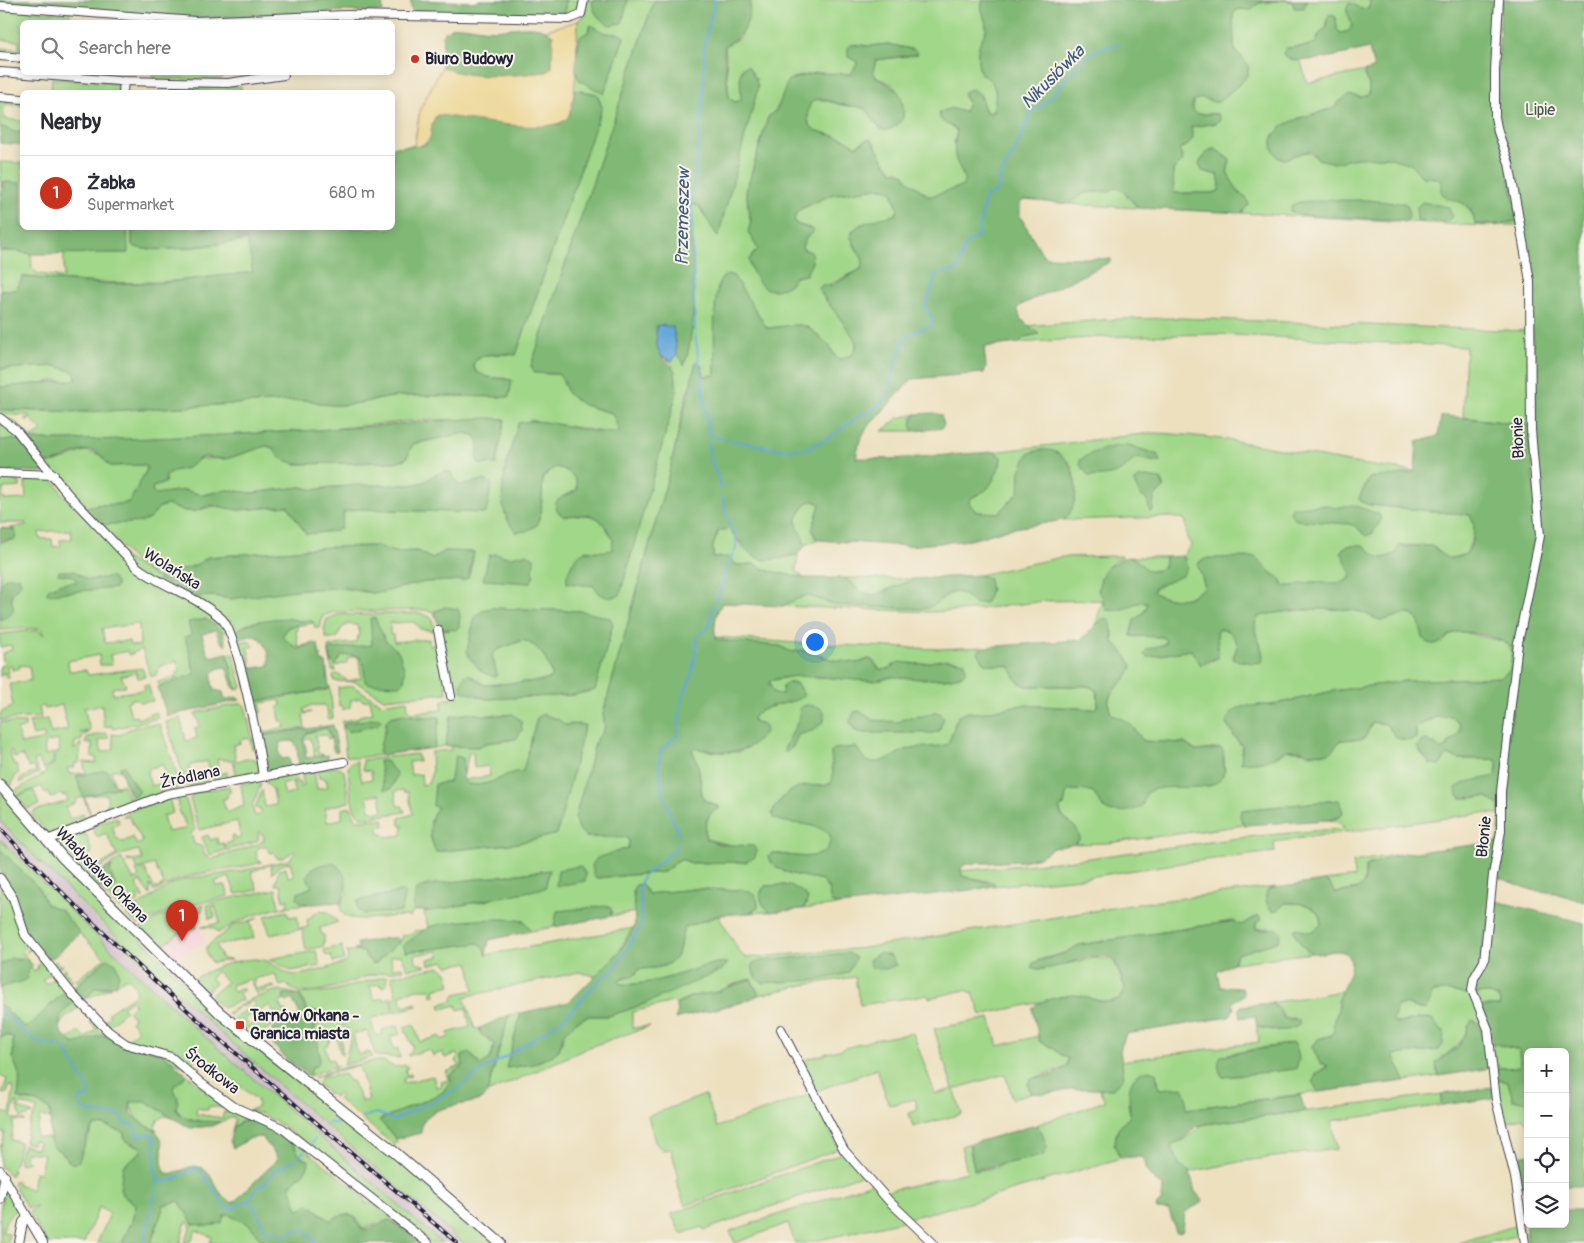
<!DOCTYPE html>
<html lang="en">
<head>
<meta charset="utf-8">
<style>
	:root { --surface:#fff; --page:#f7f7f7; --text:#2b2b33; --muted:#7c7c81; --line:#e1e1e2; --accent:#c8321e }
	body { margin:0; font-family:Pangolin,sans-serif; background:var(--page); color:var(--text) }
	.controls { position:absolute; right:15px; bottom:15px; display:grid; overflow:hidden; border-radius:8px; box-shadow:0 2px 12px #0003 }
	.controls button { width:45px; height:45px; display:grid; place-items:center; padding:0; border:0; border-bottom:1px solid var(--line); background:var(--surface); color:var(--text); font:25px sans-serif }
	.you { position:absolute; left:814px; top:641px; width:18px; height:18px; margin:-12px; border:4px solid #fff; border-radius:50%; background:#1a73e8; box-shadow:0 0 0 8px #1a73e833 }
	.badge { display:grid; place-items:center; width:32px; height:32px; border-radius:50%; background:var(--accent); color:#fff; font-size:16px; font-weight:700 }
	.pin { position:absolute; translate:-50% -41px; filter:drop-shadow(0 1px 2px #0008) }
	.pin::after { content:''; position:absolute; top:26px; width:18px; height:15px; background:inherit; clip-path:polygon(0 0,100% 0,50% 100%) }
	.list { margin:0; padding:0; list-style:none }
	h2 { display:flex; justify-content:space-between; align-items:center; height:65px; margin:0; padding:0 20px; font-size:21px }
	h2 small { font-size:16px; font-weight:400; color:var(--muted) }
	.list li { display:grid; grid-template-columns:32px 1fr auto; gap:15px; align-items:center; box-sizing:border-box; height:75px; padding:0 20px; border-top:1px solid var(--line) }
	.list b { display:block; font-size:19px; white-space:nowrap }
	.list p { margin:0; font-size:16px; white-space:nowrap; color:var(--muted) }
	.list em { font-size:16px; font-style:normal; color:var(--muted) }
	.icon { flex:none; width:28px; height:28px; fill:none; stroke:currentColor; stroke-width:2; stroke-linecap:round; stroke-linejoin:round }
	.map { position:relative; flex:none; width:1584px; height:1243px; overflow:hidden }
	.search { position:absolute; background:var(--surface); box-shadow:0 2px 12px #0003; left:20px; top:20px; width:375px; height:55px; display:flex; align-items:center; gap:12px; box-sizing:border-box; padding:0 18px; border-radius:8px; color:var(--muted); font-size:19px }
	.panel { position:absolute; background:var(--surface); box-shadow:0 2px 12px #0003; left:20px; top:90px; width:375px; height:140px; border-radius:8px }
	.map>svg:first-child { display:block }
	.built { fill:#f6cfd8 }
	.industrial { fill:#d1bdca }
	.green { fill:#a1d788; stroke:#627c62; fill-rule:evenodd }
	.forest { fill:#80b874; stroke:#516d58 }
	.sand { fill:#eeda9e; stroke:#887e6c }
	.water { fill:#66a8da; stroke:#44658a }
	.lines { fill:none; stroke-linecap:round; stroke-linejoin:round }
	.stream { stroke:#66a8da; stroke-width:2 }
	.minor-casing { stroke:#403e4f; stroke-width:10 }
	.tertiary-casing { stroke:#403e4f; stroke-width:12 }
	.minor { stroke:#fff; stroke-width:8 }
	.tertiary { stroke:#fff; stroke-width:10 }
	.rail-casing { stroke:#22223b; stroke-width:4 }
	.rail { stroke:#f7f3e8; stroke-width:2; stroke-dasharray:5.5; stroke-linecap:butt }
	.poi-dot { fill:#c8321e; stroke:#f7f3e8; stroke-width:2 }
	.labels { text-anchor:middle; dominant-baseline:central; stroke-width:4; stroke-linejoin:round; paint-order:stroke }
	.poi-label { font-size:16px; font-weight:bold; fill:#22223b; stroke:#f7f3e8; text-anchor:start }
	.park-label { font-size:16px; fill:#485852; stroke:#f7f3e8 }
	.street-label { font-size:16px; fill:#22223b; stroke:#f7f3e8 }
	.water-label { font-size:18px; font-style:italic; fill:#3d587b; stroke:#f7f3e8 }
</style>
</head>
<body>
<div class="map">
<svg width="1584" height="1243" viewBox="0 0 1584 1243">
	<rect width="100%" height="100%" fill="#f7f3e8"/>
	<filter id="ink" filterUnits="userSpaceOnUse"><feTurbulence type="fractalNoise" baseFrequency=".02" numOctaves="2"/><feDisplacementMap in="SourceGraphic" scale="10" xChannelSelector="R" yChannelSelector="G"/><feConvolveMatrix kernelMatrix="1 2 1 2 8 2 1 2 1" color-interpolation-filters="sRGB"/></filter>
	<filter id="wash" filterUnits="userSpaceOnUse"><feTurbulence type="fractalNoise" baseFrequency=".0096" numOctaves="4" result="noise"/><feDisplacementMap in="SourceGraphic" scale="20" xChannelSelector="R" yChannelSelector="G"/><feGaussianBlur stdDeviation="1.12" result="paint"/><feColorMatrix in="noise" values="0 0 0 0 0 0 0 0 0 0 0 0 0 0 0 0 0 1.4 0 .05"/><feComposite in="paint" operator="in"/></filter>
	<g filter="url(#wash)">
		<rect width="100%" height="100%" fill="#ece0bf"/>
		<path class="built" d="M201,927L205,943L173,960L160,947L181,932Z"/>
		<path class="industrial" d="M0,821L92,915L177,994L333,1133L463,1243H442L188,1022L79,919L0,839Z"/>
		<path class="green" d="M565,0H580L577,12L565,15Z
			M586,0H656L653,3L531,366L547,374H558C563,379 562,383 566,388C576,405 595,409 612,413L619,431L611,433L530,420L537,525L541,512L543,477L555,467C567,469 578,476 577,490L562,497L563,516C592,515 598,510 613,540L612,550L605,552L585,550L599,594L660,448L677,392L672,365L665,358L672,361L677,355L682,360L684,365L692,328L689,206L698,205L718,236L741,100L735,102L729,98L725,46L740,37L751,0H983C979,11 986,17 986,27C986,35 980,39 979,46C977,54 978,66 981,73L992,80C996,88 998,108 989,114L982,106V97L963,95L968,103L967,109L960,113L956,110L951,127L957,131L954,143L957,161L965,181L963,186L931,197L908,181L900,171H893L879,154L875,143L864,141L856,146L847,140L815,130L809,125C804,91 819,99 841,105C851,107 860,105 868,111C873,115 876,122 879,127L902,100L893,85L872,74L876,60L909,56L915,50L888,44L870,46L854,44L857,64L851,74L817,73L792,78C784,91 781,108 768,117L746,192L753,240L758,249L752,255L750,266L758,282C785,280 794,285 812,263L811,252L803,249L802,246L807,237L813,233L810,228L796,224L794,220L797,211L830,195L877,188H885L892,192L898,209L896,214L877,221L861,224L852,231L853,244L863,260L861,269L827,286L821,294L855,337L856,346L853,354L840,359L836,357L828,345L808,327L799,325L767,328L749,302L715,346V376H704L701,364L687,392L670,469L603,714L605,727L600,737L586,837H625L629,840L630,845L598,878L664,872L680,859L692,863L747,862L730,845L706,839L705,827L711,811L719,809V806L704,800L702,795L698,764L692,750L694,748L714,752H741L763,724L753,721L752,718C763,706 785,702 800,698L802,690C795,682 793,681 783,685L784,693L780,695L772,691L770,681L793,676L882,680L895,676L945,679L961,676L956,660C940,659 926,665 909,664C905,663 901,662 898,663C890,665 889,671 880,670L874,661L868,659L858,663L833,660L802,650L791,652L780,646L729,642L715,637L810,644L939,649L983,647L980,649L993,665L1009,666L1018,682L1027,686H1088L1097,691L1098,705L1095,709L1023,705L979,713L968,712L955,721C953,728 954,739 948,744C940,751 923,747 914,748C896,751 884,767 865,761L861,754L831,752L833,775L831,783L825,786H804L808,825L822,828L831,835C833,866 792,855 772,853L776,868L822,880L828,889L831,902L839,905L803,909L807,904L784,885L765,886C756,895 762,905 770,912L748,913L754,911L744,890L693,889L647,894L641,883L636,885L633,890L635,912L611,916L612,912L607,906L557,912L554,927L531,931L524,921C492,916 459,923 428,927L424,912L490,900L491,898L550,870L428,885L410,917C396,911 319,936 347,893L334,863C320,863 316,870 308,880L312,887L298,893L301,903L308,904C278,906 243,916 218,933L214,928L201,927L220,923L215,906L212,907L215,917L209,919L207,905C213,900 262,893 276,889L279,908L287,907L288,899L283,900L281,885H275L279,870L286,868L288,877L294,876L290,862L279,866L272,874L271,864L251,872L258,890L236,894L229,877L215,882L217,886H226L228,896L169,911L137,925L126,915L127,913L170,885L186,879L241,871L289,860L296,852L294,851L283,858H277L273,852L270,853L267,847H259L256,852L258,860L262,862C221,874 193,868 154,892L150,885V895L140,881L136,884L144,897L142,899L139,895L137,896L139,901L123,912L106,895L112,887L110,872L112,866L91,878L121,858L134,880L139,877L136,870L145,869L154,888H158L164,884L154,864L138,869L134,861L128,862L127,860H143L138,850L120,855L87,876L54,840L81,829L87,836L92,853L88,856L97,867L117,855L106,833L97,837L93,829L95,827V824L117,817L119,822L113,827L115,837L123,842L133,837L137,845L143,842L129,817L123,816L127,814V811L169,798L173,813L163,816L167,832L185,829L186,827C184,818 176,810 178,801L175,800L176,796L181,795L186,800L195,830L191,833L194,844L201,846L206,857L212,859L258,844L263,841L264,837L259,831L258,840L255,842L209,855L202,837L208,835L210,840L217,838L218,844L223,843L225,849V844L232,842L231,836H235L236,839L241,838L237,821L199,830L190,799L194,793L229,786L231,791L227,795V798L223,799L225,809L228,812L244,806L241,784L259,781L261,784L252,806L255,816L262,814L261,810L255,808L262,790L265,807L276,805L273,790L266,783L267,779L294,774L297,780L282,785L285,795L295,793L292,783L299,782L300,787L304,786L302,776L305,772L314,771L317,789L328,787L326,779L319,778L317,770L336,767L344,771L349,802L325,808L327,822L342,819V809L351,807L356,820L383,819L385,826L378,827L379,834H383L386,837L402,835L403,825H400L399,818L413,814L408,792H404L403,790L395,791L397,806H402L405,812L378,816L377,812L383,811L380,794L367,797L370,810L376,812V817H360C349,807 350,782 348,768L350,764L357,761L362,781L372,779L371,771L363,770V760L417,754L419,761L409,762L411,775L421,774L422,785L428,784L432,772L431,752L451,750V746L478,747L486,743L516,739L495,714C486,717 463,715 451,716L445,746L434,748L440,717C427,718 394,712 386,721V733L379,752L381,755L356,758L346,756L342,721L359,718V716L373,713L370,700L363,701L360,698L351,700L350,707L343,710L342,706H339L338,688L353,686L382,704L407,700L408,709L411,713L442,710V702L446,699L458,698L454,693L440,628L449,631L437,610L434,612L424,610L334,612L323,616L320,628H315L314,623L310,620C286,623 252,613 234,634L232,629L193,597L214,596L230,599L290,590L340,588L372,593L425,582L464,580L470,573L474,552L445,551L432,559L417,551L394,552L378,546L331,547L208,557L196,565L157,578L137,564L101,525L155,513L157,508L167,505L185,511H196L217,505L238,510L288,506L302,528H341L344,512L359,509L486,513L469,484L459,485L455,479L432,476L425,482L410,485L330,487L314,490L301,487L252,493L227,490L202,495L184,490L155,494L152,491L153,487L158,485L173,471L188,467L199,459H226L266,446L273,448L281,458L296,464L394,462L406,459L413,444L465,433L474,435L479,442L477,459L479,464H496L505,419L421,420L319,430L123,440H27L5,419L14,420L31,438L42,431L31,419L26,420L25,418H29V415H0V410L87,412L310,400C340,413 374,397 405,396C439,395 474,397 508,397L506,378C493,378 478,379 473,365C478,352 504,354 516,355L602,107L597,94L580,90L573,92L574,67L576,75L604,94L624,37C617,32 610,36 604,32C598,29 597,27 589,26L588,32L580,37L576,54L578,21L584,14ZM492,608L581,611L574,695L487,699L478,697L471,675L484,685L541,681L549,679L552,675C544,655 544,649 523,640L497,650L492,655L496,670L475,663L469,657L484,610ZM537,718L559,720L565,725L573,724L557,834L518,843L436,852L430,837L431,820L463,758V779L469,752H473L474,768L488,766L490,776L464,780L468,784C495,788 500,773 523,771Z
			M1285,0L1307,3V0H1370L1369,7L1364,10H1346C1350,17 1354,23 1349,31L1340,33L1337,29L1336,17L1327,19V27L1318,36L1316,43L1309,46L1287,48L1288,58L1301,62L1307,83L1366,71L1364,75L1369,85V94L1364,98L1356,96L1339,101L1334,108L1298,118L1285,159C1298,154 1307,147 1318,159C1341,158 1394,151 1412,165C1416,168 1419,173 1422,177H1432L1441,181V190C1457,199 1472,205 1475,224H1497L1518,221L1519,225L1483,226L1241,213L1244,211L1246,197L1239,193L1227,173L1230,160L1213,148L1201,160L1202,171L1218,175L1220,179L1219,191L1212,193H1173V170L1183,158L1179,149L1188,145L1191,127L1217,123L1218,114H1196L1193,112V102L1199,98L1222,99L1233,89L1244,59L1235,51L1234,45L1233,13L1239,9L1250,10L1259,3Z
			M0,9L70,13L69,20L61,17L58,22H22V56L2,54V48L17,49V53L19,54V41L0,40Z
			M213,72L223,74L222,79H153V73Z
			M52,78L119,83V92H51Z
			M0,99L22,102V106L5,104L4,119L22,121V130L17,133L0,126Z
			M0,162L22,163V183L3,182L2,202Z
			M1116,188L1123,191L1138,208L1069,204L1084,193L1108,191Z
			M127,228H132V245C147,257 226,242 248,240L253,272C178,284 105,286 29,277H23L16,290H0V251H17L31,254L32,268L38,274L64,277V252L127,253Z
			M1179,318L1528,331L1529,425L1463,417L1466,347L1214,334L1103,337L1019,343L1025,337L1039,334L1028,326L1035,325L1118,319Z
			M56,366L74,372L77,380L69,382L57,380L24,386L0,387V369Z
			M916,414L912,418L913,431H882L898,418Z
			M0,421L23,440H0Z
			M1151,433C1241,435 1326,463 1415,471L1385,478H1369L1359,498L1361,501L1370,505L1470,515L1475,523L1473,537L1466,554L1448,559L1441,556L1432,546H1400L1396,553C1375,564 1378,554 1362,545L1343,548C1343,559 1349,565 1351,575L1349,579C1337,587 1325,581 1313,582C1303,583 1295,587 1284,586L1279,578L1273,576L1268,570L1208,558L1199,562L1205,587C1199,591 1194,596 1187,598C1179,600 1157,598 1153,591L1164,583L1186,559L1183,556L1191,545L1187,538L1186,521L1183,519L1170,517L1064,520C1079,505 1077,479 1069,461L1019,492L999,513L976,512L969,503L970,499L979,494L1001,464L998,454L993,452Z
			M86,451L100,455L110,466L145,465L147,469L130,501L122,504L95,505L84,508L47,463C61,463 72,454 86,451Z
			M0,477L15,478V482H20V487L4,488L2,496L5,500L26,499L25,482H27V478H52L66,498L127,559L213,615L228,631L223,632L206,619L191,635L185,637L195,674L160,687L158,682L177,677L176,673L180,671L177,661L160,666L156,675L151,677L142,649L129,655L127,651L110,655L112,665H100L99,655L68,661L69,671L86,670L88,675L142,668L145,676L138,678L136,672L121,676L126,686L112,688L113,694L145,690L144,685L148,684L153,701L139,702L135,698L127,702L132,717L136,716L138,719L156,712L158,718L113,729L112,726L104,727L102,705L84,708L90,730L80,733L90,732L83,736L82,740L75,742L74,750L81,743L79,763L74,764L75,768H67L69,774L86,773L83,762L96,763V757H92V743H85L88,737L107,733L109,738L99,740L102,752L114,749L112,734L120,735C128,727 148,723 160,725L161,728L180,783L178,789L169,791L163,765L150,768L147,773L151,786L160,784L162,793L132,803L126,786L132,796L140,791L120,767L121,770H111L115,785H123L130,804L107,813L104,810L108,802L106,794L87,796L85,798L91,816L83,797L75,800L76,803L65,807L70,819L83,814L85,818L80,820L81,823L52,834L48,833L32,815L34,811L68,801L66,795L62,796L61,794L50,798L48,793L45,794L42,786L16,796L13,792L46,773L45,769L54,764L55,754L60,751L58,740L44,743L45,755L53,753V763L43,768L38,760L34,761L39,773L19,783L20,779L36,771L33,766L29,768L22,755L15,758L11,750L9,752L14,765H16L19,773L16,775L10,788L0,777V722L25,723V727L17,730L21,744L45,739L43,734L33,736L29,722L47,719L51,733L68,730L62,705L45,709L44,706L39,707L41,717L0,720V713L13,706L9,684L31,680L29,666L19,665L20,668L12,670V666H7L9,677L7,679L4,672L0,677V666L4,665L2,654L12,649L11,645L0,647V634L38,630L44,635L40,628L0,630V542L15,539V530L11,528L26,525V523H0ZM71,530L72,539L60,540L61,546L53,547L52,539H40L39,532ZM139,624L140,646L130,645L129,641L105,643L102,628Z
			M814,501L820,504L815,538L818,540L805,545C800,523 787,527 808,502Z
			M720,529H728L745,550L765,560L798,555L796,571L804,578L769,571L754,564L737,565L722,557L713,558V546Z
			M1123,556L1110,565L1102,596L1106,610C1127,613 1134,600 1147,602V607L1132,626L1131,636L1164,637L1166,641L1148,657L1191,650L1201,665L1214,660L1218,647L1217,631C1228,626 1234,636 1238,645L1233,657L1261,645C1256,636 1252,627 1258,617C1276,610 1342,606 1361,612C1368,614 1373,619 1382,620C1392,620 1405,609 1415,617C1421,621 1422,630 1423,638L1442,643L1451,634L1459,631L1508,643L1512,654L1510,670L1502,677L1405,681L1333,691L1271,705H1257L1233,736L1242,746L1241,753L1273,758L1288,750L1322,754L1341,740L1354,739L1368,729L1372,722L1386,724L1391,731L1416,736V727L1435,717L1451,716L1460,725L1459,735L1450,741L1445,750H1441L1433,743L1420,752L1430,764L1440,765L1447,755L1460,759H1493L1497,761L1496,776L1461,798L1487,797L1499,805V814L1483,813L1274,842L1275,852L1188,862L1082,878L993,886L994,882L962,876L960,871L1066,861L1247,837L1345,828L1337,821L1328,820L1340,817L1339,800L1242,810V822L1246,825L1108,843L1074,844L1080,839L1063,818L1059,807L1064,805L1066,794L1070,790L1092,791L1104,808L1142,805C1142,801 1143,796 1146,793C1155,784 1197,786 1211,786L1225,771L1223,752L1219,748L1196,751L1184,743L1143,741C1133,727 1129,720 1112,715C1103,699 1114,689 1126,678L1120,648L1113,642V631L1102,619L1095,625L1103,600L1046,601L962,611L927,612L781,606L807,595L835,605L924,609C945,600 952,580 975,604L991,591L988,578L979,575L1062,557Z
			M1131,557H1165L1164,567L1160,570H1147Z
			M845,578L915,579L874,595L862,592Z
			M420,613L432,618L435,631L420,629L414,622L390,623V634L393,635L394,642L429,639V645H435L434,638L439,646L447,693L384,699L356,682L334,681L333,675L337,674L348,681L361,678L359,658L355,656L347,659V663L335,666L336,671H332L328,647L331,645L332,648L334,645L355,643L360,633L357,625L348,624L341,629L337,638H326L324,628L327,619L337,615Z
			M297,626L298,630L296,631L298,646L312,644C300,652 291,647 282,637L288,627Z
			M248,640L254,646L248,648L251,664L246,661L240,662L236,644Z
			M227,653L233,654L242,688L237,690Z
			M330,686L333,718L327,719L328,712L324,705H312L304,709L305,713L311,712L303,715L305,728L259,735L257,730L260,728L261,733L285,727L284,721H280L278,707L281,706L280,700L261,703V713L254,715L251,702L327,690Z
			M238,704L242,703L245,706L255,749H252L249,738L240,740L241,743L233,745L236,761L254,758L255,761L258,760L259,771L255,775L235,779L234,773L236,772L233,760H222L221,758L217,759L220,774L227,772V780L214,783L207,761L188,766L193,777L205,774L206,784L187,786L166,722L180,718L186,741L197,738L195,728L200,726L195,713Z
			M327,728L331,739H328L327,735H315L318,753L324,755L314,758V749L310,738L304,739L307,752H305L302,744L304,734Z
			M30,791H34L39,805L27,809L17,797Z
			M0,792L226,1026L232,1028L274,1061L273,1063L354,1124L494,1243H463C304,1107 145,972 0,821Z
			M0,839L79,919L188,1022L442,1243H431L283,1126L262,1114L248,1111L258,1107L257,1100L211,1062L199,1057L186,1067L126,1041L138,1030L131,1021L134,1018L128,1011L135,1005L131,1000L122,1007L126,1010L108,1027L102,1023L110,1016L108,1013L135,995C137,987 134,980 125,978L116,985L119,974L107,959L79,983L76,980L105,958L82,936L61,910L46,904L33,882L0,849Z
			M1400,854L1377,863L1369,864L1365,870L1364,885L1357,889L1335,893L1329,883L1323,881L1355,877L1353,862Z
			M5,887L29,943L22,951L29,961C19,957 8,959 0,965V888Z
			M1275,887L1269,889L1280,905L1283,903C1301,903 1319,903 1321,925L1315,932L1295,934L1303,946L1312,953L1234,963L1237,954L1277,942L1270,928L1256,929V917L1241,925L1233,921L1079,945L1065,953L1038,960L1042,969L1095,958L1113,959L1125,988C1118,1014 1085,994 1068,996L981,1015L973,993L965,990L929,998L928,995L860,1005L855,977L804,985L759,995L751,979C738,981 728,988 717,992C702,996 687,994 676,1005L673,1002L632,1012V1028L650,1026L592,1046L487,1093L509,1015L521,1013L507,1068L533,1064L551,1056L559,1050L564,1034L576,1022L588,1016H609L642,1005L727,965L726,963C691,967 656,987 620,984L619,981L636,974L639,969C657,968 676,968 680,946C681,939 682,933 685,927L721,915L720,919L741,954L746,958L864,948L1143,903Z
			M204,905L202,911L193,913L197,928L181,932L160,947L140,928L159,917Z
			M287,911L289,917L297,916L299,929L308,927L307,920L318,911L328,912L338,922L320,928L322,935H324V946L306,950L302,929L270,935L265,916Z
			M259,918L250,921L254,938L216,945L222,959L231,960L212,963L206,952V947L234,925Z
			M633,928L619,952L595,976L579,972L464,997L475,1029L480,1028L479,1032L494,1044C492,1054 491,1062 480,1065L473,1056H462L463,1066L450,1075L451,1081L442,1093L380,1120L396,1139L397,1142L394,1145L338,1099L341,1096L339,1094L334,1097L317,1084L321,1078L344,1074L349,1081H352L362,1102L369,1100L359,1065L313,1078L333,1070L373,1061H383L394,1067L406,1065L408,1068L405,1070L407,1075L411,1074V1076L403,1079L404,1083L433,1076L436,1087L442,1085L441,1082L449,1080L446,1072L460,1066L455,1060L459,1056L455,1054L445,1058L442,1052L433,1056L431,1051L426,1050L408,1056L413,1047L404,1027L414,1024L420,1042L440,1036L442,1040L449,1037L448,1033L470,1027L466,1008L458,1010L456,1005L442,1009L440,1005L452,1000L455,994L474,990L469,962L448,966L444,961L429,965L428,959L439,957L438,951L415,955L416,962L426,966L408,969L401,955L391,956L392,968L402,967L404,970C390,972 375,973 362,978C346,984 298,1002 286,984L280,986L275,974L254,979L255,982L253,983L255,989L272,986L275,987L256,994L250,979L231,985L234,992L242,988L244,990L239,993L242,1000L223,1008L210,996L227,982L216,971L211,979L215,983L206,993L193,980C209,968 248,954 267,961C277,965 284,975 295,975C311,974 329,967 345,963L348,959L347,951L364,952L366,958L376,964L385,953L399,943L402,935L414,934V931L424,930L408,944L406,952L479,943L483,946L486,955Z
			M31,946L50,969V974L43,979V982L47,983L57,977L67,989L28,1027L23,1026L0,1004V988C10,983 18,984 28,978L26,975L30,967L34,971L38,968L37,966L42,962L31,949L26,953Z
			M342,946L344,960L333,962L331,955L326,956L324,950Z
			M316,951L320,966L291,971L269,959Z
			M56,961L59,965H63L58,969L60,972L66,968L65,972L67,975L70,974L68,977L71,980L74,978L68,984L72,988L75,986L87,997L95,988L112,987L81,1001L52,964Z
			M440,967L447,972L451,985L434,989L435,995L432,996L430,989H417L400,995L403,1007L416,1003L417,1006L395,1012L392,998L396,995L391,976Z
			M387,976L386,986L382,987L381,984L370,986L374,1000L384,998L385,1001L390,997L393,1012L370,1019L376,1036L383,1034L382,1030L398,1025L400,1034L390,1037L394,1049L398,1048L400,1058L376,1056L367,1031L353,1034L358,1055L370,1052L372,1057L344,1065L350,1041L346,1026L339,1028L343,1054L341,1055L337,1039L339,1038L338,1033L332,1034L328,1045L325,1046L328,1060L333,1059L335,1066L339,1065L309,1076L312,1067L318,1065V1040L313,1033L319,1018L318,1012L307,1011L301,996H283L285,1000L279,1003L283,1011L286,1010L284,1017L277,1012L274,1013L270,1005L243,1019L250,1025L262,1021L261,1017L264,1015L269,1025L278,1022L257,1035L233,1018L248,1009L255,1008L254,1002L251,1001L245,1006H239L230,1015L227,1013L251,999L278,990L297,994L332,991Z
			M1448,990L1465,995L1470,991L1485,1028L1488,1050L1483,1042L1477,1022L1468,1026C1467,1040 1454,1048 1444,1056C1440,1058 1438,1066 1436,1070L1439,1076L1405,1081L1393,1055L1439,1050V1029L1432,1019C1421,1016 1408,1023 1396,1023L1393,1020L1396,1006L1404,1004L1421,1010L1429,1005L1432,993Z
			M1342,991L1338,1000L1339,1009L1334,1020L1335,1031L1332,1035L1318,1039L1312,1046L1320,1063L1329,1065L1316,1073L1315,1087L1319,1092L1185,1109L1187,1103L1169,1089H1159L1158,1079L1128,1103L1130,1116C1127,1121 1122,1124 1119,1128C1113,1135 1115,1152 1121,1158L980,1200L909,1218L884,1192L967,1172L961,1146L971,1143L969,1148L975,1171L998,1167L1038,1126L1036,1125L1105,1101L1099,1090H1102L1121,1061L1259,1042L1257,1027L1277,1031L1295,1018H1284L1275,1005L1270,1003ZM1293,1043L1237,1076L1223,1077L1219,1071L1227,1054Z
			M1488,993L1499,998L1500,1006H1487L1482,1010L1476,994Z
			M75,1001L81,1005L64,1019L59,1027L61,1013Z
			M990,1018L998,1046L1038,1036L1040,1042L1052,1047L1060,1054L1068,1058L1067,1067L1031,1079L1028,1083L1029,1089L1034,1093L1013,1099L1005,1074L954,1089L962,1114L913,1127L909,1113L918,1110L915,1099L889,1105L877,1069L816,1091L800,1061L873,1040L913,1033L935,1094L953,1089L934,1029Z
			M93,1019L100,1032L114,1038C98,1033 82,1048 71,1042L69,1039L79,1031L85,1038L96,1030L90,1022Z
			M7,1035L13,1038V1057L19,1071L20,1100L37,1102L50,1110V1119L40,1116L39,1121L41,1122L38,1124L36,1137L49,1138C53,1149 63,1152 69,1162L84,1147L93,1127L104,1125L124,1133V1137L131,1144L141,1147L140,1153L123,1166L125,1196L136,1205L132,1221L122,1243H97L110,1214L99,1207L84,1243H47L29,1212L37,1207L27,1208L13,1183L16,1180L18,1184L32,1190L35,1172L40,1173L44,1154L26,1152L25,1160L29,1162L19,1164V1157L24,1145L37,1149L39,1142L33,1140L32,1144L25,1142L30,1122L38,1109L21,1103L19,1108L33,1114L21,1118L17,1108V1102H15L11,1118L25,1121H14L11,1140L20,1142V1147L11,1176L0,1166V1145H2L5,1133L0,1132V1112L10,1114L14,1087L9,1086L7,1093L2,1094L7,1079L0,1076V1037Z
			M1492,1043L1519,1050L1520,1067L1495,1068Z
			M187,1075L228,1108L209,1106L208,1110L197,1108L196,1114L222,1118L224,1112L233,1113L239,1112L249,1117L233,1127L235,1120L233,1117L220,1122H203L182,1116L175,1107L178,1101L173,1087Z
			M1495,1080L1508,1082L1513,1100L1528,1101V1125L1523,1118L1502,1123Z
			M814,1093L838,1149L685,1206L676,1180L679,1178L671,1149L662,1150L655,1142L648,1116L705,1095L717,1127Z
			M1442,1094L1441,1103L1443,1105L1332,1121L1337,1149L1244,1161L1190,1172C1179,1166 1173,1158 1171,1145C1175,1141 1179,1142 1183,1140C1192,1136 1195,1128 1205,1124Z
			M134,1100L147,1102L171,1117L164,1116L157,1121L155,1127L157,1131L138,1121L130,1105Z
			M270,1124L292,1139L365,1197V1204L371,1202L412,1234L393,1221L383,1220L362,1229L357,1219L349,1214L338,1216L331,1221L308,1204L302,1209L298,1210L290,1186C300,1171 303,1184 304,1158L299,1155L295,1146Z
			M843,1153L864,1174L704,1230L702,1227L681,1234L671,1214Z
			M872,1183L907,1220L806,1243H795L788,1223L735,1243L730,1231Z
			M4,1185L18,1206L5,1222L3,1232L9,1234L8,1243H0V1211Z
			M179,1201L201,1226L216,1225L227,1214L250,1225L261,1240L269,1239L276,1243H210L212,1237L196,1230L191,1241L184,1243L191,1226L188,1222L185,1224L180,1243H151L164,1205Z
			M1521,1224L1523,1234L1485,1243H1458Z"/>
		<path class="forest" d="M0,0H382L383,12L345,11L194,19L0,5Z
			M411,0L475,2L480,0H565V15L414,12L411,9Z
			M592,0H628L622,23L610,25C599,19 593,14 592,0Z
			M656,0H751C749,24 745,34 725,46L724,53L729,98L735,102L741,100L740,76L742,68L748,66L756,79L758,88L718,237L698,205L689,206C691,254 700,322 684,366L682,360L677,355L673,327L661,356L675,371L677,392L620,595C609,600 600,597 594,586L567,583C566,575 568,571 572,564C584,543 593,555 612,550L613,540C598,510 592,515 563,516L557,511L555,503L562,497L577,490C578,476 567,469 555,467L543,477L541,512L537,525L527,531L516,532C488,503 510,457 518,423C552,415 585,438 619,431L612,413L583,405L568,394L563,379L558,374L535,373L531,366L653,3Z
			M983,0H1307L1304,8H1294L1293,2L1285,0L1259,3L1250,10L1239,9L1233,13L1234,45L1235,51L1248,64V74L1241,83L1218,102C1206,103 1206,93 1193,102L1192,108L1196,114H1218L1220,120L1217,123L1191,127L1193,138L1188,145L1179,149L1183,161L1173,170L1174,193H1212L1219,191L1220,185L1218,175L1202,171L1199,163L1209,150H1217L1230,160L1227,173L1239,193L1246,197L1249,205L1241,213L1138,208L1123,191L1116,188L1108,191L1084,193L1069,204L1024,200L1020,203V216L1043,255L1048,257L1111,259L1110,262L1021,305L1017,309L1022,320L1039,334L1025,337L1019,343L984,347L986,367L984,373L912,379L866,429L860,440L856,458L890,459L993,452L1001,456C1002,465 993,482 987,489C981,495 970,494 969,503L976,512L999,513L1019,492L1020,471L1028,454C1071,433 1090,495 1064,520L1008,529L971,540L908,546L818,540L812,530L820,504L814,501L808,502C787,526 800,524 805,545C801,554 796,555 786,557C748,566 751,550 728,529L718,531L713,546V558L728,557L737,565L754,564L769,571L804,578H845L862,592L874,595L915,579L979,575L988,578C992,587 991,595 985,603L975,604C949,577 946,604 924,609L835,605L807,595L781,606L723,603C716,608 712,632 717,640L780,646L791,652L802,650L833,660L858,663L870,659L880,670L889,669L899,662L918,664L946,659L965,662L966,671C957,684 910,678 896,677C888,676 881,681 873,681C839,681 803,670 770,681L769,684L775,694H782L783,685L787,683H796L804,695C794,706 753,704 753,721L763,724L766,730C750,758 721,753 694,748L692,750L698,764L702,795L704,800L720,808C707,812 703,826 706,839L720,844L753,846L757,849L755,857L746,862L692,863L680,859L664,872L598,878L594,876L592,865L597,858L628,848L629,840L625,837H586L577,827L575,818L596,739C606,733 605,724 603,714L670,469L696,361L701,364L704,376L715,375C715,356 711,291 722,278C725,275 729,275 733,275L767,328C779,328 794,323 805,326C809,327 825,342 829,345C832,349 833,355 837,358C845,363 856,353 856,345C857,336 824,302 819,288L822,285H833L861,269L863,260L850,236C857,220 880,220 896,214L898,209L892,192L885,188H877L830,195L797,211L794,220L796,224L813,230V233L807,237L802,246L803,249L811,252L812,262L806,275L795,277C793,279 792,282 790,284C788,286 783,288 779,289C762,295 752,275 749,260L758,249L748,232L751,221L746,192L768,117L777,110L788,80L817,73L851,74L857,64L856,61L848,57V47L850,45L870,46L888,44L915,50L918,54L876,60L873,71L876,77C896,89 905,90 903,118C899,124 892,131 884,130C875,128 872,112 863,108C855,105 847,107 840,104C817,96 805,95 809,125L815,130L847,140L856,146L868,139L872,140L887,166L893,171L904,174C908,184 921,188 928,197L963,186C967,175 959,169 956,160C953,149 955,142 957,131L955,128C947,125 940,123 939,113L950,108L964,112L968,103L963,92L971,89L980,94L985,111L989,113L993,112C998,94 997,82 981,74C977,67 977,53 979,46C980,39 986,35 986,27C986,17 979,11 983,0Z
			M1370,0H1386L1392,4L1413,0H1498L1494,116L1507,163L1518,221L1497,224H1475C1471,194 1448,205 1442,193C1440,190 1441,185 1441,181L1438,178L1422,177L1411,164L1387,157L1357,158L1334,163L1318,159L1312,152L1307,151L1285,159L1278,158C1253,124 1312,116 1331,109C1343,104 1344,89 1360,98L1369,94V85L1364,75L1366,71L1374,69L1369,48C1351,52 1293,70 1283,53L1287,48L1309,46L1316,43L1320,33L1327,27V19L1330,14L1336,17L1337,29L1340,33L1349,31L1352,26C1351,17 1343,11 1349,3C1358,4 1359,13 1369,7Z
			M1501,0H1584V902L1555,893L1532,890L1494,876L1519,642L1538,560L1531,281L1496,116Z
			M591,25L605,33L620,34L624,37L604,94L579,80L574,67L580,37L588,32Z
			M462,26C472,27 483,30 494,30C514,29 536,21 553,35L552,67L547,72C514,75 473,81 442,67L443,34L452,27Z
			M174,83C197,84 218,87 241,86L242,92H174Z
			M575,90L597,94L602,107L516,355C504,353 478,352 473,365L475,371L487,377L512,380L509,397C474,397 439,395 405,396C374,397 340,413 310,400L87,412L0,410V387L77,380L74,372L56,366L0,369V290H16L23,277L101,284L158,283L253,272L247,240C226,242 147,257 132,245V228H392L393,147L425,145C430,135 430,123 437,115L455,116L508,125L560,124L569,115Z
			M0,126L17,133L22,130V145L0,143Z
			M3,182L22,183V228H127L128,253L31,254L17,251H0V201Z
			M1330,199C1342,201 1353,200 1365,200C1379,200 1391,204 1404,203L1408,206L1409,218L1407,220L1300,215L1290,211L1292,205C1305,198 1317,204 1330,199Z
			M1422,202L1449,207L1452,217L1445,222L1417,220L1416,208Z
			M934,413L941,415L944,424L942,428L913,431L911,424L916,414Z
			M1446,416L1529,425L1538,536L1499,805L1487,797L1461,798L1457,794L1456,788L1466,782L1496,776L1498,766L1497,761L1493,759H1460L1447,755L1440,765L1430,764L1417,747L1422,741L1427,740L1441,749L1448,747C1452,733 1474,734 1451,716L1435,717L1416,727V738L1408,741L1397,738L1386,724L1372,722L1366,736L1361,739L1341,740L1330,753L1308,754L1302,750H1288L1266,761L1241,763L1242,746L1226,724L1228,717L1236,709L1244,706L1271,705L1333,691L1405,681L1501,677L1510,670L1512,648C1504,638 1466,629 1454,633C1446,635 1442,645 1432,644C1418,643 1424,624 1415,617C1405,609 1392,620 1382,620C1373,619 1368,614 1361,612C1342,606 1276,610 1258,617C1248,633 1267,646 1262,662L1254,663L1234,660L1233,657L1238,645C1233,635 1231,630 1219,629L1217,631L1218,658L1209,660L1201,665L1191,650L1148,657L1144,655L1146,650L1165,644L1166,641L1163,637L1131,636L1134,620C1141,615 1147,611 1147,602C1134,600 1126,613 1106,610L1102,596L1098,592C1099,584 1102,570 1109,566C1112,564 1113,566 1116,563C1141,542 1140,585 1164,567L1165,557L1183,556L1187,567L1182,576L1156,587L1153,591C1157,598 1179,600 1187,598C1194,596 1199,591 1205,587L1198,566L1199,562L1208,558L1255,557C1264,563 1268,574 1279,577L1284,586C1295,587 1303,583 1313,582C1325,581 1337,587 1349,579L1351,575L1341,551L1347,546L1362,545C1378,554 1375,564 1396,553L1399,546H1432C1448,558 1444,562 1466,554C1474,543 1477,527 1470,515L1370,505L1361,502L1359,498L1371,477C1385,478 1399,474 1413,473L1415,470L1417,442L1438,436L1441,417Z
			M489,418L505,419L496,464H479L477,459L479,442L474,435L465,433L413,444L406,459L394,462L296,464L280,458L273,448L266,446L226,459L205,457L199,459L188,468L173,471L166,475L165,483L153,487L152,490L155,494L184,490L202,495L227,490L252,493L301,487L314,490L355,485H410L425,482L432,476L446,471L451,473L459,485C471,486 481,475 492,484L486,513L359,509L344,512L341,528L336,531L306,534L288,506L238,510L211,505L196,511H185L167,505L158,508L151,518L142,522L101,525L84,508L95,505L122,504L130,501L147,469L145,465L110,466C106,462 103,457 99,454C83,442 63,463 47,463L27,440C124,441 222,435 319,430C376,427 432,420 489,418Z
			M0,440H23L49,472L0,471Z
			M1129,445L1158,455L1160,462C1152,463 1144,457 1136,459C1131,461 1128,466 1124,469C1114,476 1100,477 1089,476L1080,465V460C1093,450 1113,446 1129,445Z
			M1146,477L1161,479L1164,488L1154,497L1153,510L1150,512L1147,500L1140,495L1134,483L1138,478Z
			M1330,505L1334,508L1352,505L1379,514L1381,520L1372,534L1366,536L1355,526L1348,524L1296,520L1290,512L1292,507Z
			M0,528L13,529L16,533L15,539L0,542Z
			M378,546L394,552L417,551L432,559L445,551L474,552L468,578L464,580L425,582L383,592L372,593L351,588L303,589L230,599L214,596L193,597L157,578L196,565L208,557L331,547Z
			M496,554L509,557L527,554L534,558L533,578L530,583L483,580L489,555Z
			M59,571H74L88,580L112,577L116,583V588L47,594L48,589L62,583L77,582L73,576L58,574Z
			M7,577H19L21,583L12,594C10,609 21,611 0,620V583Z
			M445,607L458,609L460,615L459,627L456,630L440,628L434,612Z
			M492,608L581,611L610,618L613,624L595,690L574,695L487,699L462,691L461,684L466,675H471L484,685L541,681L549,679L552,675C545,657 542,648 523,640L497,650L492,655L497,675L494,677L482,672L469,657L467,650L475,616L484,610Z
			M288,618L300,621L310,620L314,623L288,627L282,637L298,649L314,643L318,645L321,660L326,663L329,689L251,702L240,663H246L254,668L268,666C273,659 265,639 257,637C251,635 243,638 237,640L234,634C246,620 271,619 288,618Z
			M370,618H375L385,640L399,652L405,672L404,682L400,685L371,684L365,682C363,662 366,652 342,656L335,665L331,661L329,650L332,649L372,645Z
			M206,619L223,632L226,646L220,641L216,630L202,634L207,652L211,657L227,653L237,690L233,687L226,667C210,668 210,677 214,690L223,692L225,700L236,697L240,700L167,716L158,687L195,674L185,637L191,635L188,622Z
			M1102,619H1107L1111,623L1113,642L1120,648L1132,665C1129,686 1098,690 1112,715C1131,721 1132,726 1143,741L1184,743L1196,751L1222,749C1224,754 1224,759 1224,764C1228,799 1174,782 1152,790C1143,793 1146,799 1142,805C1137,812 1116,813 1109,811C1102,809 1096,796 1092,791L1070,790L1066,794L1064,805L1059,808C1061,823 1079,822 1080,839L1074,844L1053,848L1040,857L1022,861L966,864L961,868L962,876L995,884L993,886L979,889L839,905L831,902L828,888L822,880C805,876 774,875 768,856L772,853C791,855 833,866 830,835C814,820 792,827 773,818L772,813C777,801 790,788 804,786C814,784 822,788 831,783L833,775L831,752L834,749L856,747L866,761C884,767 896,751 913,748C926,746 936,748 948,744L958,716L968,712L979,713L1023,705L1095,709L1098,705L1097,691L1088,686H1027L1018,682L1009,666L985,664L978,652L983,647L1081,640Z
			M806,705L819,707L824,711V721L814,730L798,735L793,747L785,752L784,749L798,721L800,708Z
			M859,711L873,720L899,722C908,716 911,717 922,716C931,715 936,707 944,717L939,731L934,733H864L855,731L850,722L854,712Z
			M471,713L488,716L513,714L521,721L522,730L516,739L486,743L478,747L445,746L451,716Z
			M404,714L423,718L440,717L434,748L381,755C376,746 387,733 386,721L390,717Z
			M543,714L559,720L565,725L578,724L585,725L557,834L518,843L436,852C429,836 427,821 438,807L433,806L435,784L449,782L456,756L463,758V779L468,784C495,788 500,773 523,771L537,718Z
			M379,718L381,721L377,725L348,732L343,726L345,723Z
			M333,725L338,752H334L330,734L327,728L308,732L303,739L306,758L328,755V760L299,767L297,747L293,741L280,742L279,753L282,759L289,758L290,769L272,772L267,769L259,736Z
			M379,761H386L397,774L391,789L384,790Z
			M124,766L135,787L140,790L137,795L132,796L126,786L120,767Z
			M107,770L113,783L120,787L83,797L76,776Z
			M1339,800L1343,812L1340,817L1328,820L1246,825C1241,822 1238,815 1242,810Z
			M1498,842C1495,867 1485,985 1465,995C1453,990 1444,990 1432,993L1426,1010L1404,1004L1397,1006L1393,1020L1396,1023C1408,1023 1421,1016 1432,1019L1439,1029L1444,1032L1443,1044L1439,1050L1393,1055L1405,1081L1319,1092C1307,1079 1317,1074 1328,1066L1320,1063L1312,1046L1318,1039L1332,1035C1336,1029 1332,1026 1334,1020C1335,1016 1338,1014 1338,1009C1339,1004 1337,999 1340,994C1345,984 1363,951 1337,951C1329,951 1321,955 1313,953C1305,952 1296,938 1294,930L1297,928C1308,933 1312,934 1321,924C1319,903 1301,903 1284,903L1280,909L1272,911C1266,904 1263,896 1269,889L1323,881L1329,883L1335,893H1338L1357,889L1364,884L1366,866L1400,854Z
			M0,849L39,888L46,904L61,910L80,933L54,957L46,958L29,938L0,875Z
			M334,863C350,875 348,888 340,904C327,899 309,910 297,899L298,893L312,887C311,884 309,882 308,879C305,867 326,863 334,863Z
			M112,866L110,872L115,885L106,895L90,879Z
			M580,866L586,874L585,881L556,886L558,870Z
			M550,870L545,888L432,911H415L413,909L416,889L428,885Z
			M641,883L648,894L693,889L744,890C753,892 759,898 758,907L748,913L721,915L685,927C682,933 681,938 680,946C676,968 657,968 639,969L632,977L623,978L619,981L621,984C645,986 670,977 693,970C703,967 716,961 727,963L722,970L642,1005L609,1016H588L576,1022L564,1034L559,1050L551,1056L533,1064L506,1068L521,1013L569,1002L619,952L635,924L633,890L635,886Z
			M784,885C795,887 802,889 808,899L803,909L770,912C762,905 756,895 765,886Z
			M405,891L401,912L363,914L358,910L357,901L360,900Z
			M1492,900L1584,923V1186H1565V1052H1528V1101L1513,1100L1508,1082L1495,1080V1068L1520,1067L1519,1050L1492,1043L1482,1010L1483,1006H1500L1499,998L1488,993L1475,994V981L1478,974Z
			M607,906L611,908V916L554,927L557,911Z
			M1259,916L1261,920L1256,923V929L1264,930L1276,928L1281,933L1279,941L1277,942L1237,954L1233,963L1217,972L1220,987L1242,988L1244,995L1232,1002L1234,1009L1229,1017L1126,1034L1120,1050L1124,1077L1113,1089H1073L1043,1094L1031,1093L1028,1083L1031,1079C1043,1076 1071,1074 1068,1058L1060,1054L1052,1047L1040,1042L1032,1009C1038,1000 1064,995 1075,995C1090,995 1118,1014 1125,988C1124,983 1116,962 1113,959C1094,947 1053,975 1032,968L1033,963L1065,953L1079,945L1234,921L1241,925Z
			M504,919L524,921L531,931L489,940L486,955L483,946L479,943L406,952L403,945C411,941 418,933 427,928C440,921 488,919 504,919Z
			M389,938H397L400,941L376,963L372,964L364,952L354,950L358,949L357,943Z
			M849,953L856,958L848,973L819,980L763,983C755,979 751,972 753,963L758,961Z
			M879,953L891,956L896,965L886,969L871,968L869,960Z
			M11,958L17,960L25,959L33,965L27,973L28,978C19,985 10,983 0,988V965Z
			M107,959L116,963L119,974L116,985L95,988L87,997H81L75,990V986Z
			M751,979L759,995L743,1002L675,1019L678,1011L676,1005L692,996L716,992Z
			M67,989L75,1001C57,1017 51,1027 74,1044L99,1036H108L164,1055L187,1075L173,1087L178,1098L176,1110C189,1125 203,1120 220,1122L212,1126L190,1128L147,1102H131C124,1120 154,1126 159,1135C167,1147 157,1161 166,1173C179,1176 188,1163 200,1167C214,1172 216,1197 233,1203L276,1161L277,1157L262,1137L251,1138L233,1148L230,1141L233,1127L250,1117L270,1124L290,1139L301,1158L309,1160C310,1173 295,1177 290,1186L298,1210L302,1209L308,1204L331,1221C337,1215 346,1213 354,1216L360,1228L365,1230L389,1220L424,1243H276L269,1239L261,1240L250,1225L227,1214L224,1215L222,1223L208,1226L193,1224L179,1201L164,1205L151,1243H122L132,1221L136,1205L122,1194L120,1189L123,1166L140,1153L141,1147L126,1141L124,1133L104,1125L93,1127L87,1137L79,1161L73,1164C68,1161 68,1159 65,1155C61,1151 55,1150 52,1145C47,1137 52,1120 50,1110L37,1102L18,1098L20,1077L13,1058V1038L7,1035L0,1037V1004L23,1026L28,1027Z
			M284,994L299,995L307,1011L320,1013L313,1033C317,1043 322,1053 318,1065L312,1067L309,1076L287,1060L272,1043L273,1028L300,1014L292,999L287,1002L283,999Z
			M1270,1003L1279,1009L1284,1018L1299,1020V1025C1287,1034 1271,1029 1257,1027L1255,1016L1240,1018L1239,1009L1241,1006Z
			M509,1015L487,1093L483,1099C463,1107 420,1104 421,1133L396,1139L379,1120L442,1093L451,1081L450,1075L463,1066L462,1056L469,1052L480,1065C491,1062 492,1054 494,1044L490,1039L481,1035L480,1028Z
			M1472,1020L1477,1022C1483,1037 1489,1052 1492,1068L1439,1076L1436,1063L1459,1046Z
			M1293,1043L1296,1045L1299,1059L1296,1069L1223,1077C1218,1070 1217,1064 1221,1056Z
			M1150,1070L1156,1073L1159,1089L1183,1087L1187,1098L1186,1109L1300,1095L1305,1111L1205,1124L1195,1127L1183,1140L1171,1145L1180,1166L1190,1172L1195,1192L1201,1197L1203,1202L1185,1212L1183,1230L1180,1232H1176L1169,1210L1157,1209L1156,1206L1162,1200L1163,1187C1160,1183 1156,1182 1153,1179C1136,1162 1159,1154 1121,1158L1114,1145L1118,1129L1130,1116C1130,1097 1123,1074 1150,1070Z
			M1493,1087L1494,1098L1443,1105L1441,1103L1442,1094Z
			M1036,1125L1042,1132L1047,1148L1043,1156L974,1170L970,1144Z
			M1528,1154V1187L1518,1185L1512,1158Z
			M1528,1210V1224H1565V1210H1584V1243H1527L1524,1211Z"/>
		<path class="sand" d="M578,21C576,44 577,95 569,115C558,140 460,116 437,115C425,129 440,142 414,147L420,109L442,67C473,81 514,75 547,72L552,67L553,35L546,30Z"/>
		<path class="water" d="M661,325L673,327L677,355L672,361L661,356L657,346L656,326Z"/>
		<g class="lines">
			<path class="stream" d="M709,434L695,334L692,209L704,86V45L715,0
				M709,436L783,450L805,449L824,441L859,416L876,408L886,396L903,341L913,332L932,325V317L925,307L936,275L957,270L965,245L978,236L985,197L998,191L1000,176L1015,151L1031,112L1045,103L1082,61L1098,49L1120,44
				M709,443C706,460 719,472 721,489
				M722,497L729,523L734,530L736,538
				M716,601L724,578L726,566L736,549V539
				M662,790L659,767L661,750L677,736L682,700L692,674L698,636L708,629L714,606
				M663,794L679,836
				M645,875L675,850L678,842
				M604,976L614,970L642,924L639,886L643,877
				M0,1010C13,1021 26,1036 41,1043C49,1047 56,1043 64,1048L90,1091L88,1098L82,1097L79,1100L80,1108L91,1112L121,1116L125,1124L134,1125L137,1137L150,1134L154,1136L155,1173L158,1180L169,1182L195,1168L203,1174L226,1208H233L248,1201
				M362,1117L377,1113L394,1120L456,1090L485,1068L509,1055L562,1020L603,977
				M329,1123H349
				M311,1144L315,1139
				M248,1201L252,1204L267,1232H277L284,1238L294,1231L305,1230L316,1243
				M248,1201L258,1187L266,1183L267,1178L272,1176L275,1169L284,1167L304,1152
				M144,1243L158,1180"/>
		</g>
	</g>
	<g filter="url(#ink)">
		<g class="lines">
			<g class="minor-casing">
				<path id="minor" d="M1499,0L1495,70V117L1498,132L1509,163L1530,281L1531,430L1540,536L1518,643L1501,791V831L1493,875L1484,961L1474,978L1472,990L1488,1029L1496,1100L1515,1177L1525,1243
					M0,6L195,21L346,15L569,19L581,14L584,0
					M0,56L22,58
					M0,72L119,81L228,83L284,75
					M123,92L124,81
					M0,97L22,99
					M0,418L16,430L67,493L137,567C163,587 197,596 222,619C237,633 260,751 263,777
					M0,473L54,475
					M438,630L451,696
					M47,840L167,794L344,762
					M0,878L13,898L25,935L73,995L108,1031L126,1044L171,1057L201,1083L232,1106L282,1128L428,1243
					M781,1029L844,1150L889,1201L933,1243
					M0,1170L43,1243
					M0,1199L5,1176
					M19,1243L23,1222L27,1217"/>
			</g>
			<g class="tertiary-casing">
				<path id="tertiary" d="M0,785L63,858L221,1014L392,1150L500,1243"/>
			</g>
			<use href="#minor" class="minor"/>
			<use href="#tertiary" class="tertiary"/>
			<g class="rail-casing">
				<path id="rail" d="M0,828C140,979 302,1109 457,1243"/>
			</g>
			<use href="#rail" class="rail"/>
		</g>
	</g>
	<g class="poi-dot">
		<circle cx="415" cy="59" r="5"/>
		<rect x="235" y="1020" width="10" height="10" rx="2.5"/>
	</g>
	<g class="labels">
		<g class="poi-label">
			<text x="425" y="59">Biuro Budowy</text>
			<text x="250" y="1016">Tarnów Orkana -<tspan x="250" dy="18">Granica miasta</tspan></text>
		</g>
		<g class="park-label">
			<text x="1540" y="110">Lipie</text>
		</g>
		<g class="street-label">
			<text transform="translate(1518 438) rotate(-92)">Błonie</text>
			<text transform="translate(172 569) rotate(32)">Wolańska</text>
			<text transform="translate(190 777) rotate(-12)">Źródlana</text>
			<text transform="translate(1484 837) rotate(-84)">Błonie</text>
			<text transform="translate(102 875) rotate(46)">Władysława Orkana</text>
			<text transform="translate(212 1071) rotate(38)">Środkowa</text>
		</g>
		<g class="water-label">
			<text transform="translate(1053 77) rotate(-45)">Nikusiówka</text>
			<text transform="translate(683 217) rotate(-89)">Przemeszew</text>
		</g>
	</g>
</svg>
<div class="controls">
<button>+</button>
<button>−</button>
<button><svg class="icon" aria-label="locate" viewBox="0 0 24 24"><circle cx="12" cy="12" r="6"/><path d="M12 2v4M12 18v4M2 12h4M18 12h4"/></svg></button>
<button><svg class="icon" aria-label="layers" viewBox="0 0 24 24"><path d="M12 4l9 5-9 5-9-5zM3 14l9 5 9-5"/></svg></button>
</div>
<div class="you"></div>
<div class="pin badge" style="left:182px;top:941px">1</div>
<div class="search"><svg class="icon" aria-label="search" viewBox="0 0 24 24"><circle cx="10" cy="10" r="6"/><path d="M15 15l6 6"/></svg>Search here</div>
<section class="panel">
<h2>Nearby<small></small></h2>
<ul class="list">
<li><span class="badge">1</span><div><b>Żabka</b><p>Supermarket</p></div><em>680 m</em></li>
</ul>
</section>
</div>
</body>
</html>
